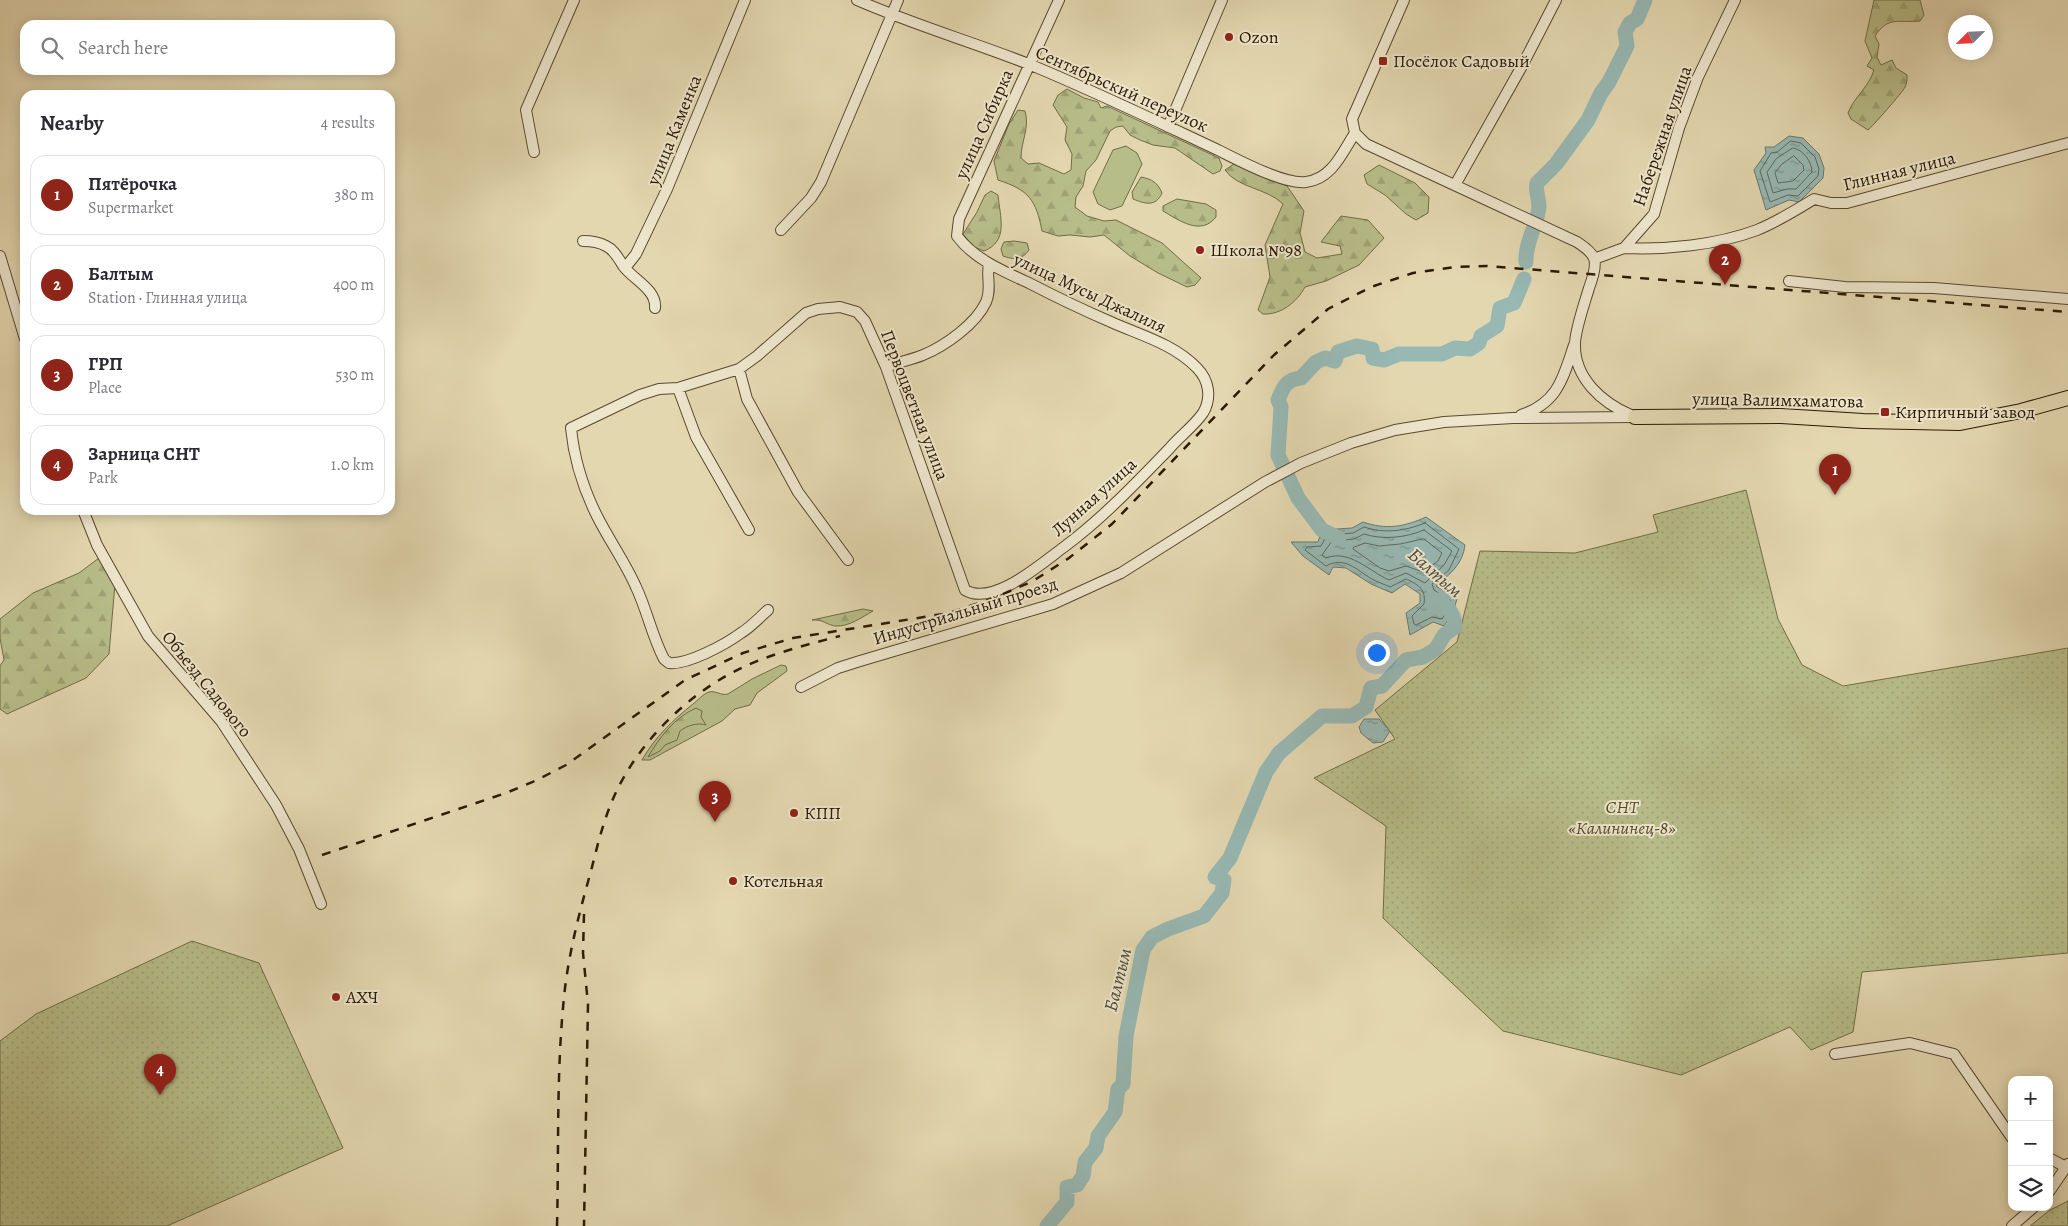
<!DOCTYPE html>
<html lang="en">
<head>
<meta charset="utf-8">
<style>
	:root { --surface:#fff; --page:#f2f2f3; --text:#2b2b33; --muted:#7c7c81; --line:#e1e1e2; --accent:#8f2418 }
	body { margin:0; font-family:Alegreya,serif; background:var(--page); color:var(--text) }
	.controls { position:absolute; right:15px; bottom:15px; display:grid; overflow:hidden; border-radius:10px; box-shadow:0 2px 12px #0003 }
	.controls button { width:45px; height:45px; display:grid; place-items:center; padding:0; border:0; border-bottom:1px solid var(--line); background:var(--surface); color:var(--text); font:25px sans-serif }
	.compass { position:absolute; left:1948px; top:15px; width:45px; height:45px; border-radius:50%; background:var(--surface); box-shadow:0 2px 12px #0003; rotate:246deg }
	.you { position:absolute; left:1376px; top:652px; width:18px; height:18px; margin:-12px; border:4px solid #fff; border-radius:50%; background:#1a73e8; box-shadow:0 0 0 8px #1a73e833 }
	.badge { display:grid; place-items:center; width:32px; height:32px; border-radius:50%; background:var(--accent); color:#fff; font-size:16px; font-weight:700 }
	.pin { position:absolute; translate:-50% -41px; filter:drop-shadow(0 1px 2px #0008) }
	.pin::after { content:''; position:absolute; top:26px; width:18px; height:15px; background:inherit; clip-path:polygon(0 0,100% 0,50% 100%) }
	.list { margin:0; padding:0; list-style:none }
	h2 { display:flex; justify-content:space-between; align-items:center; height:65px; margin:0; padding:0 20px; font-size:21px }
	h2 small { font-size:16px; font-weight:400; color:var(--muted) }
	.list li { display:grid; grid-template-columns:32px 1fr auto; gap:15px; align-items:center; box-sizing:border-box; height:80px; margin:0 10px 10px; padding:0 10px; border:1px solid var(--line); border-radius:15px }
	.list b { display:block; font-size:19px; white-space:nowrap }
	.list p { margin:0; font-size:16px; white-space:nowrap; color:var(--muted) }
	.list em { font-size:16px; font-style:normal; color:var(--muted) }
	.icon { flex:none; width:28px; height:28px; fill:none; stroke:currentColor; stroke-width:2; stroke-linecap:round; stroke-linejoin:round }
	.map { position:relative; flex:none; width:2068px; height:1226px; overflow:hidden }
	.search { position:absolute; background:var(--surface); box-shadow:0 2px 12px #0003; left:20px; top:20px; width:375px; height:55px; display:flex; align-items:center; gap:12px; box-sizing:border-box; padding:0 18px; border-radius:15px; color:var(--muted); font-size:19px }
	.panel { position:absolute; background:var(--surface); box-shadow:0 2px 12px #0003; left:20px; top:90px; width:375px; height:425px; border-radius:15px }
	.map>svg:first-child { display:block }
	.grass { fill:#b7bd89; stroke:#716c46 }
	.forest { fill:url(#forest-firs); stroke:#716c46 }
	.garden { fill:url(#garden-dots); stroke:#716c46 }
	.water { fill:url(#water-ripples); stroke:#6c796d }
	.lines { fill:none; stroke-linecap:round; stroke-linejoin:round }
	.shore { stroke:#61695b; stroke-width:1 }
	.river { stroke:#97b8b3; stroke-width:15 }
	.minor-casing { stroke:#59492e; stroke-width:12 }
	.major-casing { stroke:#2b1a03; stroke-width:16 }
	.minor { stroke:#ede5cc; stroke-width:10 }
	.major { stroke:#e3d7b0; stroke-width:14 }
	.rail { stroke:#2b1a03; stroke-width:2.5; stroke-dasharray:9 9; stroke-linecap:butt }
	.poi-dot { fill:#8f2418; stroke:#ede5cc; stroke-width:2 }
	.labels { text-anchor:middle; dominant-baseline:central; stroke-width:4; stroke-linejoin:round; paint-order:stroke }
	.poi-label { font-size:18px; fill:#2b1a03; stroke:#ede5cc; text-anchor:start }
	.street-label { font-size:18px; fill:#2b1a03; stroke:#ede5cc }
	.park-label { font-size:18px; font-style:italic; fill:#554b2b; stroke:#ede5cc }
	.water-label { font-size:19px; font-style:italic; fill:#4b4938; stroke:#ede5cc }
</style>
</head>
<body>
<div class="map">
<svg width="2068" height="1226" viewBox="0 0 2068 1226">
	<defs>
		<pattern id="forest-firs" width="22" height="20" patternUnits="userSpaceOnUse" patternTransform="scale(1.25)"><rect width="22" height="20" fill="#b7bd89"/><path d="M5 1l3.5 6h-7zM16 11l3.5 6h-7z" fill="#9ea275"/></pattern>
		<pattern id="garden-dots" width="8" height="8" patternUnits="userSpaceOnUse" patternTransform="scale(1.25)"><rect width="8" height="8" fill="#b7bd89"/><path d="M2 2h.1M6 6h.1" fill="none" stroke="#9ea275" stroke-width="1.8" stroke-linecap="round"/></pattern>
		<pattern id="water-ripples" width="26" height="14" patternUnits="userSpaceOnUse" patternTransform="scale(1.25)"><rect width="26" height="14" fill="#97b8b3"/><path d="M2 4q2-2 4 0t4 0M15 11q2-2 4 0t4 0" fill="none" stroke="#7b958f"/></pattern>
	</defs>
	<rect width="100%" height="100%" fill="#e3d7b0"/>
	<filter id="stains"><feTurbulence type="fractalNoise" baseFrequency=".004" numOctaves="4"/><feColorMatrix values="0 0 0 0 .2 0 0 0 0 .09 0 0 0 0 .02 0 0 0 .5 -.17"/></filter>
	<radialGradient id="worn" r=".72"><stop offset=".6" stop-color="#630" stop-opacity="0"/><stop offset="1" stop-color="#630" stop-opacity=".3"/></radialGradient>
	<path class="grass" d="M1126,146L1137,153L1142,164L1122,206L1110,210L1098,204L1093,192L1113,150Z
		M781,665L786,666L787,671L757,693L750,705L735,709L722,721L650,760H642C655,737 673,720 693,704C698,700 703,694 709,692C715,690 721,696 728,694L752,679Z"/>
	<path class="forest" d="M1874,0H1920L1924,15L1920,21C1898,23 1888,16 1875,36L1879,44L1877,57L1881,65L1892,60L1896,68L1907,75C1907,79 1907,84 1905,87C1903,92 1871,128 1868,130L1851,119L1848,113C1854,97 1869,87 1874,70L1867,66L1872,58L1865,41Z
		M1067,89L1084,98L1098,102L1101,108L1107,106L1219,158L1222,166L1220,171L1213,174L1175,148L1153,145L1140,140L1130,135L1123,126L1116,127L1110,131L1096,160L1086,171L1083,186L1076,197L1075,207L1087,216L1104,221L1116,220L1162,243L1201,278L1195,285L1187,287L1158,273L1130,256L1104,235L1090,237L1070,235L1058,236L1042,231C1036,200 1029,190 998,180L994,161L1009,124L1018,110L1025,111C1030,128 1021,141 1021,158L1028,164L1039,163L1064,174L1071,170L1072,154L1065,140L1067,127L1053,105L1058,95Z
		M1234,164L1287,186L1304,211L1300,233L1305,252L1317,258L1342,254L1340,246L1321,242L1341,216L1368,220L1384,238L1359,265L1326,281L1305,287C1297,302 1281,315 1263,314L1258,310L1270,277L1265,245L1283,204C1267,188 1237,188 1225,170Z
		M1379,165L1415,183L1429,197L1428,213L1416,220L1406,214L1385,195L1367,184L1364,175Z
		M1141,177C1152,179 1158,183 1162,193C1156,207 1145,204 1133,199L1132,192Z
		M991,191L998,195C1000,217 1009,241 984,251L974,247L963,234L977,212L985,195Z
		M1177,199L1206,204L1216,210V217C1201,236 1180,221 1163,211V206Z
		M1014,241L1027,243L1029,250C1022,260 1014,260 1003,256L1001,249L1004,242Z
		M99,558L116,572L109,654L86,678L7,714L0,709V666L4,660L0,638V619L33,593L79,573Z
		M863,609L873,611C862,617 849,627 835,626C827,625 823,619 812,620Z
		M696,708L702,711L701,717L706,725C698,722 686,726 680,731L677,740L665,745L660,751L648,757C659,738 675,717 696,708Z"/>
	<path class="garden" d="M1746,490L1778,619L1802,665L1843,686L2068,648V953L1862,972L1853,1032L1811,1050L1790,1027L1681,1075L1503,1031L1383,918L1386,826L1314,778L1395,739L1375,710L1457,642L1480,551L1575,553L1658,532L1653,515Z
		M192,941L259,963L343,1148L167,1226H0V1041L36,1014Z
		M2068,1201V1226H2030L2050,1210Z"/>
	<path class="water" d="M1789,136L1803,138L1819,154L1824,168L1823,178L1799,202L1789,200L1766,210L1754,170L1766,153L1765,147H1774Z
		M1426,517L1465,545C1463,564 1450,574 1436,586L1457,599L1453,612L1444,626L1433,622L1410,635L1406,613L1420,603V594L1405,584L1392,593L1371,584L1346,568L1333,567L1329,575L1303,556L1291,542H1318L1322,530L1352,528L1363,522C1386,530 1404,527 1426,517Z
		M1364,719H1379L1390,731L1383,742L1373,743L1361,733L1359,727Z"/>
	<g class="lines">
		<path class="shore" d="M1791,141L1801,143L1815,157L1819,169L1818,176L1798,196L1788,195L1770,202L1760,171L1771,153L1777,152Z
			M1793,148C1803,149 1812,162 1812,172L1796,189H1787L1773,193L1767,172L1776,159Z
			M1794,156L1803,165L1804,170L1793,181L1778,183L1775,173L1781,165Z
			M1425,523L1459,549L1449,570L1432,584L1434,590L1451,601L1448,610L1442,619L1432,617L1416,625L1414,624L1412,616L1424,604C1426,589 1419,585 1406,579L1390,587C1384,584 1377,582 1372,579C1355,569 1345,556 1326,566L1305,550L1307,547L1321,546L1327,535L1353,533L1364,527C1385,534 1405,531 1425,523Z
			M1424,530L1452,551L1444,565L1425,583L1406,573L1389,580C1369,571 1349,549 1326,558L1322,555L1332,541L1354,539L1364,534C1383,540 1405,538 1424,530Z
			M1424,539L1442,553L1438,561L1423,572L1406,566L1389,571L1380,568L1353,549L1354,547L1365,543L1379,546L1400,544Z"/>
		<path class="river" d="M1526,262C1525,242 1537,226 1539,207C1539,198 1535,191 1537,183L1556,164L1588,120L1601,93L1609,82L1627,46L1625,32L1630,23L1637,19L1645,0
			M1339,538L1322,530L1298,498L1278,455L1281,407L1278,400C1283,387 1287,379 1301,378L1316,362L1325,358L1335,361L1338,352L1357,346L1372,349L1373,358L1384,360L1399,354H1442L1455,348L1470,349L1479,343L1481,336L1497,326L1500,308L1514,303L1524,279
			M1047,1226L1067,1202V1187L1077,1185L1083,1176L1085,1162L1096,1148L1098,1136L1115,1112L1118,1089L1123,1084L1126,1036L1143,950L1152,937L1168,929L1204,916L1222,893L1224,880L1215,877L1230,858L1266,772L1279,753L1322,716H1352L1366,707L1371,688L1382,686L1406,660L1423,657L1436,649L1444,635L1455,627C1455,613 1448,608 1438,600"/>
		<g class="minor-casing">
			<path id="minor" d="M857,0C914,25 973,42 1031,65C1094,91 1156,121 1218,150C1238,160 1285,185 1306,182C1332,179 1342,153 1355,133
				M1168,127L1222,0
				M1355,133L1366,144L1577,242C1583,246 1591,251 1594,258C1597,266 1592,280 1589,288C1585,302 1575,330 1575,344C1574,378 1602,403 1631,415
				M1355,133L1352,119L1404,0
				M534,152L526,110L574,0
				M1455,185L1522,66L1556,0
				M781,230L811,198L821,182L898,0
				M583,241C592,241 599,242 606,246C615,250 619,260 624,267C633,279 657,290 655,308
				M1624,248C1666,250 1717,245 1757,230C1777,222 1796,210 1814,199L1831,203H1847L2068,143
				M0,256L25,339
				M1594,259L1624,248L1654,214L1679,128L1698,77L1735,0
				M625,268L636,254L667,189L745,0
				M1789,281L1845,287L1934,288L2068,299
				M886,367C898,362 911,360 923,355C945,346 976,324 986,302C992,289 986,276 989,264
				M739,369L747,399L798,492L848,560
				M678,388L696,437L749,530
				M1521,415C1558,403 1563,378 1574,345
				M83,510L97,545L148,636L221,721L276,805L299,849L321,904
				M768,610C759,618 751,627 741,633C726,644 688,665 669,663L664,659C652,636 647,610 636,587C625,562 609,540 597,516C583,488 574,459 571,428L640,395L659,389L678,388L739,369L757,356L806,313L818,309L840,307L857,312L865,321L886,367L965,590C993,607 1042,563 1064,547C1103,518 1135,484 1169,449C1179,437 1194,426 1203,413C1212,398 1209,380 1197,368C1174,344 1140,335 1111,322C1083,310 1056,297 1029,283C1003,271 974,259 957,236L959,219L1059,0
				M801,687L838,668L860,661L1053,604L1121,573L1265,482L1301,463L1351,443L1395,430L1444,422L1513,418L1635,417
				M1835,1054L1910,1043L1954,1054L2012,1138
				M2049,1158L2066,1167
				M2049,1192L2068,1164
				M2012,1226L2034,1207"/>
		</g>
		<g class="major-casing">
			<path id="major" d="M1635,417L1781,416L1863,421L1960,423L2021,411L2068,398"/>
		</g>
		<use href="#minor" class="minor"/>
		<use href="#major" class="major"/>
		<path class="rail" d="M322,855L506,793L537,780L566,765L685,680L743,653L793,638L949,613L994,598L1033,581L1069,558L1112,524L1274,355L1328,309L1371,287L1413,273L1455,267L1487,266L2068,312
			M584,914L583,953L588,1004L584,1226
			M557,1226C559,1147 556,1067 565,988C570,948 580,910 591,871C598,843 605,814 618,788C641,742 682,701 726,676C761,656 802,646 840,636"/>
	</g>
	<g class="poi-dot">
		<circle cx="1229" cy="37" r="5"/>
		<rect x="1378" y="56" width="10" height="10" rx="2.5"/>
		<circle cx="1200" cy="250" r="5"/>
		<rect x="1880" y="407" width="10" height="10" rx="2.5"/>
		<circle cx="794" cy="813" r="5"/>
		<circle cx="733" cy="881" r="5"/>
		<circle cx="336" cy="997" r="5"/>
	</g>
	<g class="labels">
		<g class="poi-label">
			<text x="1239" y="37">Ozon</text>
			<text x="1393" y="61">Посёлок Садовый</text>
			<text x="1210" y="250">Школа №98</text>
			<text x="1895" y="412">Кирпичный завод</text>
			<text x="804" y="813">КПП</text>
			<text x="743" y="881">Котельная</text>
			<text x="346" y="997">АХЧ</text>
		</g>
		<g class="street-label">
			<text transform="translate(1122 89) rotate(24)">Сентябрьский переулок</text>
			<text transform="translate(984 124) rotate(-66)">улица Сибирка</text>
			<text transform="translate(674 130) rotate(-68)">улица Каменка</text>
			<text transform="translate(1662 136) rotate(-71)">Набережная улица</text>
			<text transform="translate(1899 171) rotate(-14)">Глинная улица</text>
			<text transform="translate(1090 293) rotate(25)">улица Мусы Джалиля</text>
			<text transform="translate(1778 400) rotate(1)">улица Валимхаматова</text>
			<text transform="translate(915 405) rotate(69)">Первоцветная улица</text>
			<text transform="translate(1094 497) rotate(-42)">Лунная улица</text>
			<text transform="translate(965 611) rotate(-17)">Индустриальный проезд</text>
			<text transform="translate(207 684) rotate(51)">Объезд Садового</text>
		</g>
		<g class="park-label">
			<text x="1622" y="807">СНТ<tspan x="1622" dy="21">«Калининец-8»</tspan></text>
		</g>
		<g class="water-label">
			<text transform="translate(1435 573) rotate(41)">Балтым</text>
			<text transform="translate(1118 980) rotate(-76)">Балтым</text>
		</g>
	</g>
	<rect width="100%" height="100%" filter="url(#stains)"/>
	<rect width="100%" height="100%" fill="url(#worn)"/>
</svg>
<div class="controls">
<button>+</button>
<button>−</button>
<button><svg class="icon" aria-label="layers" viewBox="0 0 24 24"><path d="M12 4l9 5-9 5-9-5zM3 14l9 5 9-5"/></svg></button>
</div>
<svg class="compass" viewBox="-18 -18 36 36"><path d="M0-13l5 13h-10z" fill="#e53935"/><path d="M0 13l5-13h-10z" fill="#7c7c81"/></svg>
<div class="you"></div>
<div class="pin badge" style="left:1835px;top:495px">1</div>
<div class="pin badge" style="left:1725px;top:285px">2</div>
<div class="pin badge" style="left:715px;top:822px">3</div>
<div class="pin badge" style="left:160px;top:1095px">4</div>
<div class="search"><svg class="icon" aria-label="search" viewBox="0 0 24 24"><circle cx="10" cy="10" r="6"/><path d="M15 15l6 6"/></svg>Search here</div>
<section class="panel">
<h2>Nearby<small>4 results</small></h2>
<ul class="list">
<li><span class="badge">1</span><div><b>Пятёрочка</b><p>Supermarket</p></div><em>380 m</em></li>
<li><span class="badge">2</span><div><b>Балтым</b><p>Station · Глинная улица</p></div><em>400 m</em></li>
<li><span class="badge">3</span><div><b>ГРП</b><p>Place</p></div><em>530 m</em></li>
<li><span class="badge">4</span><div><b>Зарница СНТ</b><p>Park</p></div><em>1.0 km</em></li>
</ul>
</section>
</div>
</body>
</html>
